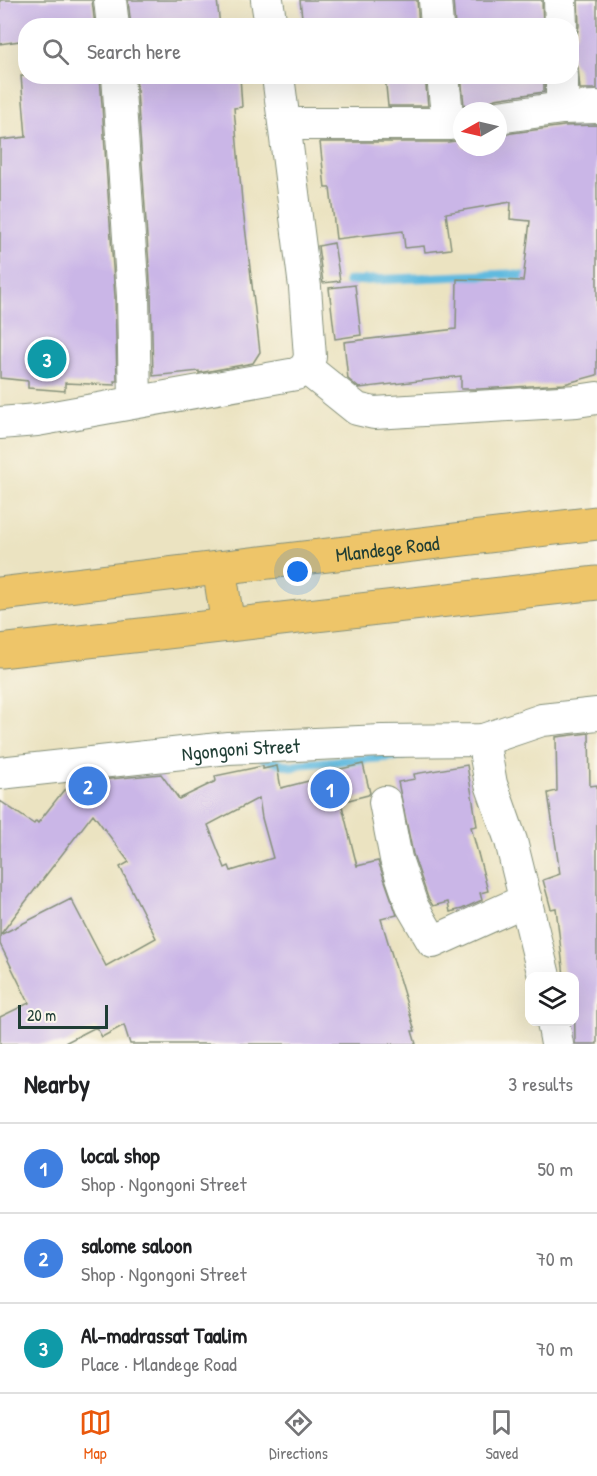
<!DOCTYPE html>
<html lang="en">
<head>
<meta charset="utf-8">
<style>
	:root { --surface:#fff; --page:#f6f6f6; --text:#202124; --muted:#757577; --line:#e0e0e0; --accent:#ea580c }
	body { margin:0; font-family:"Patrick Hand",sans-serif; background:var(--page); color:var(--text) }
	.controls { position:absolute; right:18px; bottom:18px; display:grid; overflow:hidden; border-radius:12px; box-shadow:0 6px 24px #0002 }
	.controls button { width:54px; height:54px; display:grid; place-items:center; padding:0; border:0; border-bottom:2px solid var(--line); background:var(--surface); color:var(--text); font:30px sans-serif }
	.compass { position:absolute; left:453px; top:102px; width:54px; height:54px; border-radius:50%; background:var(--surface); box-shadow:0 6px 24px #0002; rotate:262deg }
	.scale { position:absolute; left:18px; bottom:15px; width:90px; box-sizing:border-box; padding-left:6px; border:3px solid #1f3d34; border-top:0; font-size:16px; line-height:21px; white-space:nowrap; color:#1f3d34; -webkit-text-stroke:4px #fbf7ec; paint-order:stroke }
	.you { position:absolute; left:298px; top:572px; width:21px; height:21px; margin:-15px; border:4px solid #fff; border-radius:50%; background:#1a73e8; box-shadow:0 0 0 9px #1a73e833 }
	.badge { display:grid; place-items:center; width:39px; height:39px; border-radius:50%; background:var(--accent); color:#fff; font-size:20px; font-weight:700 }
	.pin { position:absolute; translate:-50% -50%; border:3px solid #fff; box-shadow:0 2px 6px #0006 }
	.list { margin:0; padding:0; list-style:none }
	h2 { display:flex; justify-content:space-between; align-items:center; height:78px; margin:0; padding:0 24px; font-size:26px }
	h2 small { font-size:20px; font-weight:400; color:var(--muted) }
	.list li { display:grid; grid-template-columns:39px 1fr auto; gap:18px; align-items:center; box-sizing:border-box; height:90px; padding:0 24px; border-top:2px solid var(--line) }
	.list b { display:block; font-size:22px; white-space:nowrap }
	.list p { margin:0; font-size:20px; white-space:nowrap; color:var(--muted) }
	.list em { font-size:20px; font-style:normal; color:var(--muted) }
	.icon { flex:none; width:33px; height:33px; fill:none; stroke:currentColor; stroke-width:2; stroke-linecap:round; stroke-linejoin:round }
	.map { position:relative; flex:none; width:597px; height:1044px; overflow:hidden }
	.search { position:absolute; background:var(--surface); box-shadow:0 6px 24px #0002; left:18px; right:18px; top:18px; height:66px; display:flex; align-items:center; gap:15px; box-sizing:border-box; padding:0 21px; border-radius:24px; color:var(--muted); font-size:22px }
	.sheet { height:348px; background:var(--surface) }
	nav { display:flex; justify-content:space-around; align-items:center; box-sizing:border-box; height:84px; border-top:2px solid var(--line); background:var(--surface); font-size:16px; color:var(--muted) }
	nav a { display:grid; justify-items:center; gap:3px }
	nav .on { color:var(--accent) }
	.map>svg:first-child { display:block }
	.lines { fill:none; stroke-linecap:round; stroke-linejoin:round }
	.stream { stroke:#61badf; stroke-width:9 }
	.building { fill:#cab6e7; fill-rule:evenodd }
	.minor-casing { stroke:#85907a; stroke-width:34 }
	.major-casing { stroke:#85907a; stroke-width:35 }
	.minor { stroke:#fff; stroke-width:32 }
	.major { stroke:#eec569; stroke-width:33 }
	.labels { text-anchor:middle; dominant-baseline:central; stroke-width:6; stroke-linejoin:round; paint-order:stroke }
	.street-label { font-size:20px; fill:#1f3d34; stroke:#fbf7ec }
</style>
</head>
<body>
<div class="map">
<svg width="597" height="1044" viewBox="0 0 597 1044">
	<rect width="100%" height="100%" fill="#fbf7ec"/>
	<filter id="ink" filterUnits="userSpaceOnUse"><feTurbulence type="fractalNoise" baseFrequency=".0167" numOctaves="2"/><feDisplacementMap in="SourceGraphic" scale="12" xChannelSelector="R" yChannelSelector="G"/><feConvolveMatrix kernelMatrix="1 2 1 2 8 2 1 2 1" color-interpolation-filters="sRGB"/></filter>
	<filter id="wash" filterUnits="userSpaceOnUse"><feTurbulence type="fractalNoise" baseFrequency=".008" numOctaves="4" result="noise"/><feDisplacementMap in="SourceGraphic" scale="24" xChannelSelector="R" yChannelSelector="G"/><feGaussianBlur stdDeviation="1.35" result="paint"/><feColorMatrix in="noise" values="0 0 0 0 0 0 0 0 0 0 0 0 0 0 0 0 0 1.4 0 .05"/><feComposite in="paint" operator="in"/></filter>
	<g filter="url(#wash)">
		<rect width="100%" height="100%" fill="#ebe3c1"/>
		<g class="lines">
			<path class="stream" d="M348,281L509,274L534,278
				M263,758L293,767L300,764L403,756"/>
		</g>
		<g id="blocks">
			<path class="building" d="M0,0H92L95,26H26V40L0,44Z
				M128,0H217L220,26H131Z
				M300,0H417L419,26H303Z
				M453,0H542L543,26H455Z
				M578,0H597V89H580L578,68L572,61V40L577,34L579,26Z
				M21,76H100L115,297L117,381H114L115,385L65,383V391L28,388V381L0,378V140L26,137Z
				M136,76H240L242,107L234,108L242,201L260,352L253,363L199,373V371L153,376L151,295Z
				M385,76H425L428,106H388Z
				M461,76H544V92L495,99L487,103L481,111H476L469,106L464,105Z
				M597,125V375L564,384L479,389H461V376L359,388L348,379L344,342L456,329L457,279L523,281L530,221L510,219L511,202L446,213L451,249L425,252L424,246L405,248L403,231L336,239L330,188H325L320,142H448L462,140V147H498V135L564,126Z
				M334,243L340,281L323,283L318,246Z
				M355,285L361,335L335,339L329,288Z
				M589,733L590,786L597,785V1044H575L574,976H564L556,908L551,909L543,880L560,874L548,793L557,791L556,737Z
				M363,764L370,793L368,795L341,802L357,866L378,861L397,915L381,919L415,1031H412L416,1044H130L124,1025L102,1037L96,1027L63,1044H0V1017L29,1003L0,944V801L34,824L36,821L38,823L63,791L77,783L81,791L100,780L161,774L179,799L216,781L215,776L263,766V769L277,766L281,788L336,774V770ZM259,798L262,818L273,858L231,871L229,866L225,868L208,825ZM93,814L129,862L120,867L156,938L106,966L71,899L0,935Z
				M467,765L477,826L471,827L488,891L480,893L482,900L462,909L450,912L448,902L433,906L428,898L413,854L398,782L415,779L414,774Z"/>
		</g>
	</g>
	<g filter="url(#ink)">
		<use href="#blocks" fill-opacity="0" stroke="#85907a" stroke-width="1.5"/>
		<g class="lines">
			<g class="minor-casing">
				<g id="minor">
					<path d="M110,0L113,26"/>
					<path d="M267,0L271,26"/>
					<path d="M435,0L437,26"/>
					<path d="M560,0L561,26"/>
					<path d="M118,76L133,296L135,402"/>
					<path d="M443,76L448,124"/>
					<path d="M562,76V108"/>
					<path d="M498,117L562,108L597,107"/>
					<path d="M285,124H448L462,122"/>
					<path d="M306,368L357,409L374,413L577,401L597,398"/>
					<path d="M0,423L37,420L296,374L306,368L310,357L305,287L278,76"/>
					<path d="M483,740L491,784L511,841L544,976"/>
					<path id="s1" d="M0,773L228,748L382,741L483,740L542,720L597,714"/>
					<path d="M385,802L396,859L412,906L433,942L526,900"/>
					<path d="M553,1022L557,1044"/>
				</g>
			</g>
			<g class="major-casing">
				<g id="major">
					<path d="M219,568L228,625"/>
					<path id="s2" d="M0,594L597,523"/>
					<path d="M0,651L597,583"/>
				</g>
			</g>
			<use href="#minor" class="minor"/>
			<use href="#major" class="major"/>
		</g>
	</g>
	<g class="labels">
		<g class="street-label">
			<text stroke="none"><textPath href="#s2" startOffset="390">Mlandege Road</textPath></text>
			<text stroke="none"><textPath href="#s1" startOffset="242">Ngongoni Street</textPath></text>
		</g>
	</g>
</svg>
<div class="controls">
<button><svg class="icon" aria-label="layers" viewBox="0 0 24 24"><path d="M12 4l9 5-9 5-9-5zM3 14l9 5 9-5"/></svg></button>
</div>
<svg class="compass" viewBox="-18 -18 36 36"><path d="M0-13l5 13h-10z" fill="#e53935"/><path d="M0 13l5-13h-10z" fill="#757577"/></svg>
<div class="scale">20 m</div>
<div class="you"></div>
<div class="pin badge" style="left:330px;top:789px;background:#3f7fe0">1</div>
<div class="pin badge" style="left:88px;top:786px;background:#3f7fe0">2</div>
<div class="pin badge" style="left:47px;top:359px;background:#0f9aa8">3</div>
<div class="search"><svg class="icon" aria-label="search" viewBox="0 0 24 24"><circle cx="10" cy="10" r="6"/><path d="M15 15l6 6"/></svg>Search here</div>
</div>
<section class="sheet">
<h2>Nearby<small>3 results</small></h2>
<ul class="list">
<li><span class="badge" style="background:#3f7fe0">1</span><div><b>local shop</b><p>Shop · Ngongoni Street</p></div><em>50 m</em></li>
<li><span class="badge" style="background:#3f7fe0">2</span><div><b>salome saloon</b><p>Shop · Ngongoni Street</p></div><em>70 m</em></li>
<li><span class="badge" style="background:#0f9aa8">3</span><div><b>Al-madrassat Taalim</b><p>Place · Mlandege Road</p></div><em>70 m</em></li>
</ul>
</section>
<nav>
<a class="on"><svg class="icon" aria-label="map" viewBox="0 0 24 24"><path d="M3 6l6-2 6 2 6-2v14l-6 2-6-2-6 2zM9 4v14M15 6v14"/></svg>Map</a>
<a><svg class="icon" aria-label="directions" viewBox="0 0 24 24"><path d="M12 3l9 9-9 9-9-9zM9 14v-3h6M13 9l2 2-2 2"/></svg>Directions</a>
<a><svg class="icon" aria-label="saved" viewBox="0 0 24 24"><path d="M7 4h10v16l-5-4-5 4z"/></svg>Saved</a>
</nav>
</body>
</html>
